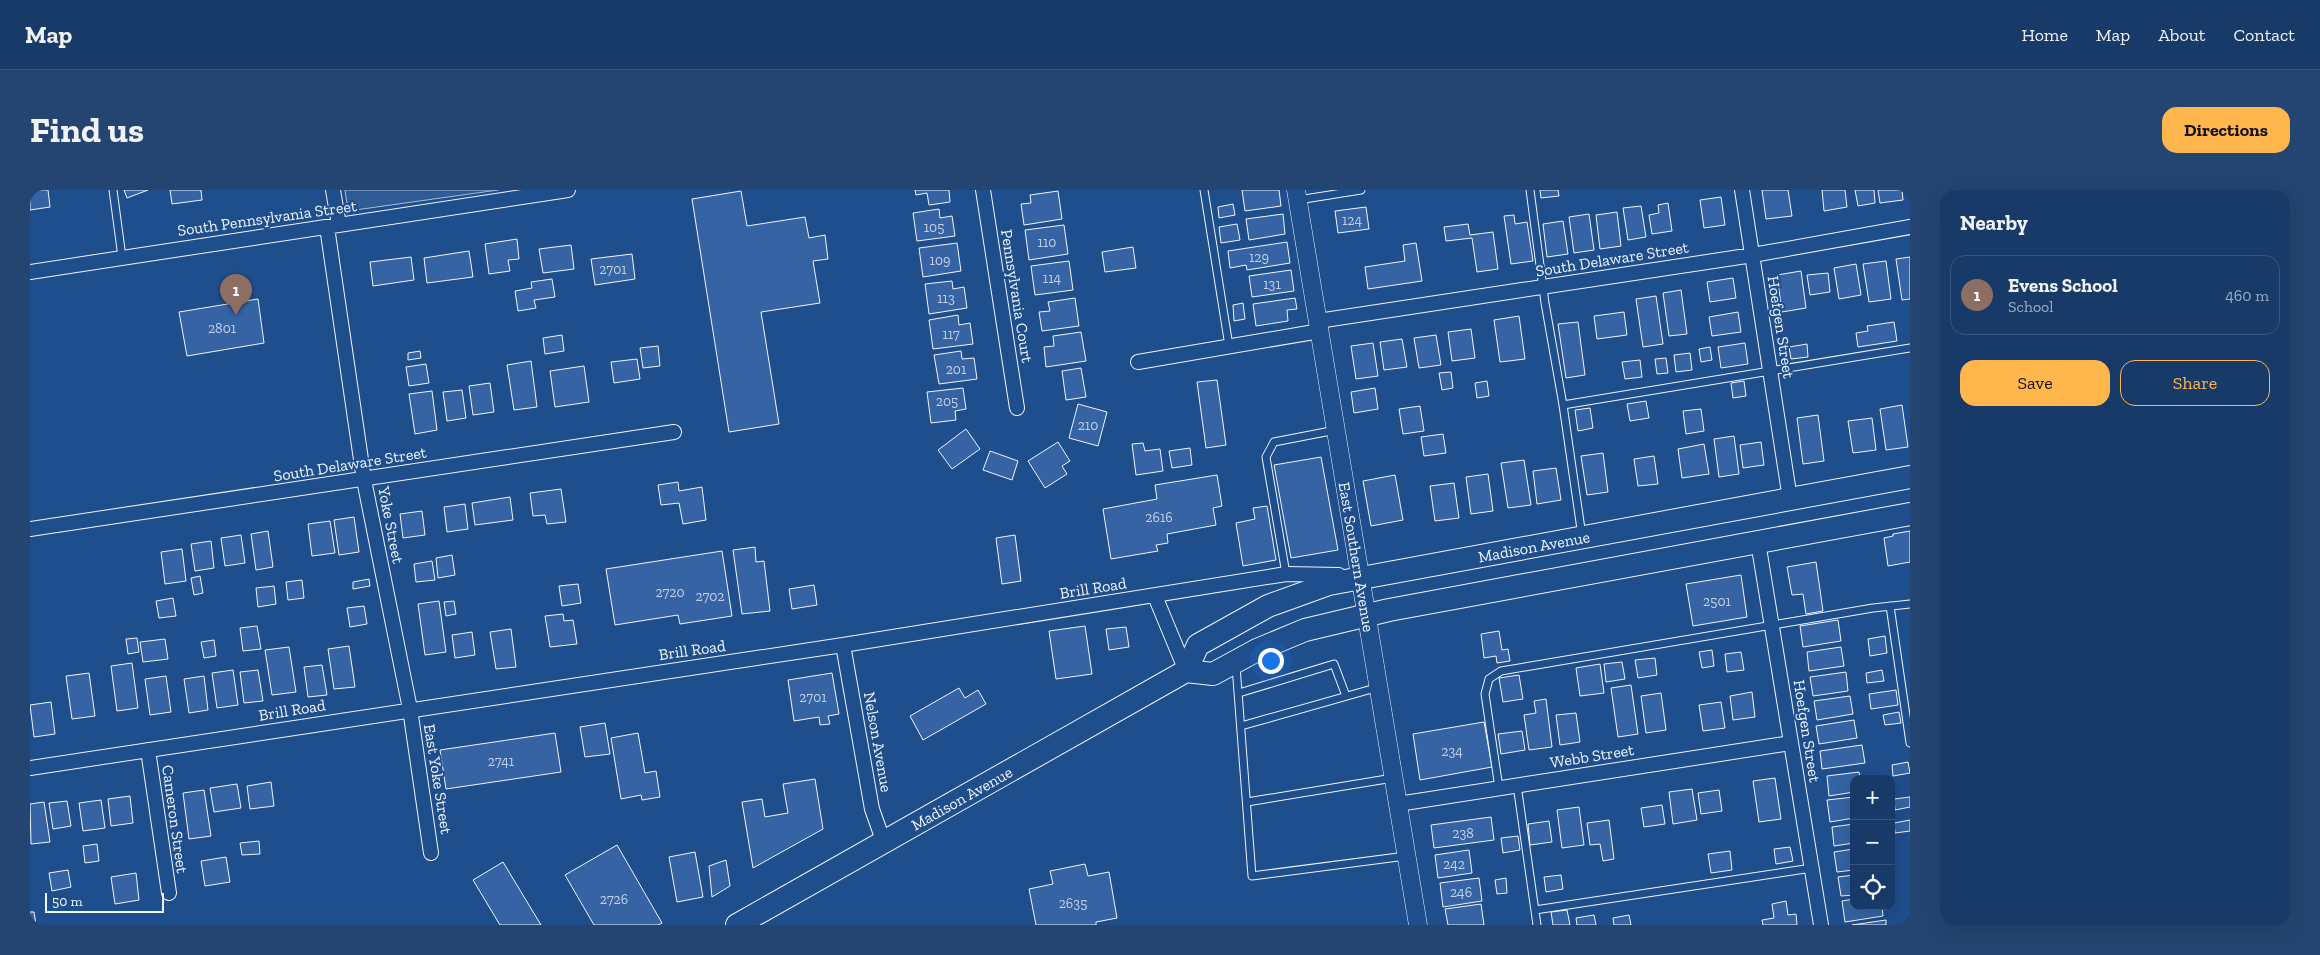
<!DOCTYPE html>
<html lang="en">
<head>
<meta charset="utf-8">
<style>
	:root { --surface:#173a69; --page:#244571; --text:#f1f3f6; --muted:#9eadc0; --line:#36547d; --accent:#ffb74d }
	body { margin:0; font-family:"Zilla Slab",serif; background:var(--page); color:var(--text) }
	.controls { position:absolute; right:15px; bottom:15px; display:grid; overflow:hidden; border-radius:10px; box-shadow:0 5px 20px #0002 }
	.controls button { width:45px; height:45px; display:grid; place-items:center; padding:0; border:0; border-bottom:1px solid var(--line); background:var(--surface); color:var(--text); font:25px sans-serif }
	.scale { position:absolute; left:15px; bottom:12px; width:119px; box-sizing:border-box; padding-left:5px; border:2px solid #f2f6ff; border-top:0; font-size:14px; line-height:18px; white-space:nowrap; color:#f2f6ff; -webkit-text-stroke:4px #1f4e8c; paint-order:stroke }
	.you { position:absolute; left:1240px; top:470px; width:18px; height:18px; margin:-12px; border:4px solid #fff; border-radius:50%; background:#1a73e8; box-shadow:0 0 0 8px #1a73e833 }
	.badge { display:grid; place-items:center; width:32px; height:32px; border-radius:50%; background:var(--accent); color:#fff; font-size:16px; font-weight:700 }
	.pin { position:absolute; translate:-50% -41px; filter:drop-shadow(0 1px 2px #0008) }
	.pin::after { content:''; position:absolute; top:26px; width:18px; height:15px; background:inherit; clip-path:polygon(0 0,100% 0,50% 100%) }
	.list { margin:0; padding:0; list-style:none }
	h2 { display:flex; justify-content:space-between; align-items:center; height:65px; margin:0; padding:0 20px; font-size:21px }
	h2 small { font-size:16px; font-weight:400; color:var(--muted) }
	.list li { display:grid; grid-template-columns:32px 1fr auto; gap:15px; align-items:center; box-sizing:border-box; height:80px; margin:0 10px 10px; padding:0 10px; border:1px solid var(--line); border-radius:15px }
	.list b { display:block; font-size:19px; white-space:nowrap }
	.list p { margin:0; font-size:16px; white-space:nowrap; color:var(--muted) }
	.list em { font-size:16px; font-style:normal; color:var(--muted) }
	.actions { display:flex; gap:10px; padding:15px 20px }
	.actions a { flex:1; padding:11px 0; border:1px solid var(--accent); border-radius:15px; text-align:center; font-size:18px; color:var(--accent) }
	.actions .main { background:var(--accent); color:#111 }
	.icon { flex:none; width:28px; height:28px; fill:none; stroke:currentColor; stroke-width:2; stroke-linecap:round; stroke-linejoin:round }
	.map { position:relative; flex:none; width:1880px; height:735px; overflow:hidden; border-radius:15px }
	header { display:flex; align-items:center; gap:30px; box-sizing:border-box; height:70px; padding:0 25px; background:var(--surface); border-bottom:1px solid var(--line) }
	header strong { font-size:24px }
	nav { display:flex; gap:28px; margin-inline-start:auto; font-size:18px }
	.intro { display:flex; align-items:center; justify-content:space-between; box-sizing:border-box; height:120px; padding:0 30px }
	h1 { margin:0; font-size:35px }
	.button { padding:12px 22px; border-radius:15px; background:var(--accent); color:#111; font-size:18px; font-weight:700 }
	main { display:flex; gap:30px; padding:0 30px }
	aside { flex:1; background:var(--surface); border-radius:15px; box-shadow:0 5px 20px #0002 }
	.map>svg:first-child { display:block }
	.green { fill:#305b95; stroke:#a8bbd7 }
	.building { fill:#3563a3; stroke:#f2f6ff }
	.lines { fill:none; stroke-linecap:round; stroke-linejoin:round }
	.service-casing { stroke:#f2f6ff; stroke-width:9 }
	.minor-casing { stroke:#f2f6ff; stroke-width:16 }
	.tertiary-casing { stroke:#f2f6ff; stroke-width:19 }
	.primary-casing { stroke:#f2f6ff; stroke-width:24 }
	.service { stroke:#1f4e8c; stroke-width:7 }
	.minor { stroke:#1f4e8c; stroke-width:14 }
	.tertiary { stroke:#1f4e8c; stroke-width:18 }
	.primary { stroke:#1f4e8c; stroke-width:22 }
	.labels { text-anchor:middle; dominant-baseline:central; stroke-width:4; stroke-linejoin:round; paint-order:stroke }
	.number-label { font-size:14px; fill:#c3d1e8 }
	.street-label { font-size:16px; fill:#f2f6ff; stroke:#1f4e8c }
</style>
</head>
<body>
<header>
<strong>Map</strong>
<nav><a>Home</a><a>Map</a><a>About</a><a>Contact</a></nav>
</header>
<div class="intro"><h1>Find us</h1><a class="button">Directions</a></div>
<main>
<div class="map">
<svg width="1880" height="735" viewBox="0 0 1880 735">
	<rect width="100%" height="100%" fill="#1f4e8c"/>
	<path class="green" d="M315,0H468L318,21Z"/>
	<path class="building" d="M0,0H18L20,17L0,20Z
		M94,0H118L97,8Z
		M140,0H171L172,10L142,14Z
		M885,0H919L920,12L899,15L897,3L886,5Z
		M1212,0H1249L1251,16L1215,21Z
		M1510,0H1528L1529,6L1511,8Z
		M1732,0H1758L1762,26L1736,29Z
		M1792,0H1815L1817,17L1794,21Z
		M1825,0H1844L1845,13L1828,16Z
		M1848,0H1872L1873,10L1850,13Z
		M711,1L717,36L775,27L779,48L795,45L798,69L783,71L790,113L731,122L749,234L699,242L662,9Z
		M1028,1L1032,29L994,35L991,14L1001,13L1000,5Z
		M1691,7L1695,35L1674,38L1670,10Z
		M1638,13L1642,41L1622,44L1619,25L1629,23L1628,15Z
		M1203,14L1205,25L1189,28L1188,17Z
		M1611,16L1616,47L1598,50L1593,18Z
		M1336,17L1339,39L1308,43L1305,21Z
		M909,19L910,28L922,26L925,46L887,51L883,23Z
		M1587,22L1591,56L1570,59L1566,25Z
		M1253,24L1255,44L1219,50L1216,29Z
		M1559,24L1564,60L1544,63L1539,27Z
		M1484,25L1485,34L1497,32L1503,71L1481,74L1474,26Z
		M1533,31L1538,64L1517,67L1513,34Z
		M1207,34L1210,50L1191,53L1189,37Z
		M1438,34L1440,45L1463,42L1468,79L1447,82L1442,48L1416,51L1414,37Z
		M1034,35L1038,64L999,70L995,40Z
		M487,49L489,69L478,70L480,81L459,84L455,54Z
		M1257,52L1260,73L1217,80L1216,75L1200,78L1198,61Z
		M927,53L931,81L893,87L889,58Z
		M1386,53L1392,91L1338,99L1335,77L1375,71L1373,55Z
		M541,55L544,79L513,83L509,59Z
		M1103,57L1106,78L1075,82L1072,62Z
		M439,61L443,87L397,93L394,68Z
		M602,64L605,89L565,95L561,69Z
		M381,67L384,90L343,96L340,72Z
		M1880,67V109L1872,110L1866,69Z
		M1039,71L1043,100L1005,105L1001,76Z
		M1856,71L1861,109L1839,112L1833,74Z
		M1826,74L1831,105L1809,109L1804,78Z
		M1261,80L1264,101L1222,107L1219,86Z
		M1771,81L1776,118L1752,122L1747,85Z
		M1798,83L1800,102L1780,105L1777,85Z
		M1703,88L1706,108L1680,112L1677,92Z
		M522,89L525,107L504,110L506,118L488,121L485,101L502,98L501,92Z
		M922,91L923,99L934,97L937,118L899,124L895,94Z
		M1651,100L1657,144L1639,146L1633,103Z
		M1626,106L1633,154L1613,157L1606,109Z
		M1045,108L1049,136L1012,141L1009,122L1020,121L1018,112Z
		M1265,108L1267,119L1257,120L1258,131L1226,136L1223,114Z
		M228,109L234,153L157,166L149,122Z
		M1213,113L1215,129L1204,131L1203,115Z
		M1594,122L1597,145L1567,149L1564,126Z
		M1708,122L1711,142L1682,146L1679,127Z
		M928,125L929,135L940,133L943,154L903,159L899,130Z
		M1489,126L1495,169L1470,172L1464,130Z
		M1548,132L1555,185L1536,188L1528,134Z
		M1864,132L1867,151L1828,157L1826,143L1838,141L1837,136Z
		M1441,139L1445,168L1422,171L1418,142Z
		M1051,142L1056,171L1016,177L1014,157L1024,156L1023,146Z
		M532,145L534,161L515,164L513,148Z
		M1406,145L1411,175L1389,178L1384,148Z
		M1372,149L1377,177L1354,180L1350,152Z
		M1343,153L1348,186L1326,189L1321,156Z
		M1715,153L1718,174L1691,178L1688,157Z
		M1777,154L1778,167L1761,169L1759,157Z
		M628,156L630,176L613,178L610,158Z
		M1680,157L1682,170L1671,172L1669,159Z
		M390,161L391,168L378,170V163Z
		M931,161L932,169L944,168L947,189L909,194L904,165Z
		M1660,163L1662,180L1646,182L1644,165Z
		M1636,168L1638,183L1627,184L1625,169Z
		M607,169L610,189L584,193L581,172Z
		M1610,170L1612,187L1595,189L1592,172Z
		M501,171L507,217L484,220L477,175Z
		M396,174L399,193L379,196L376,177Z
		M554,176L559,212L525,217L520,181Z
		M1051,178L1056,207L1036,210L1032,181Z
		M1421,182L1423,198L1412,200L1409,183Z
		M1187,190L1196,255L1176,258L1167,192Z
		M1457,191L1459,206L1447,208L1445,193Z
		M1714,191L1716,206L1703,208L1701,193Z
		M460,193L464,222L443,225L439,196Z
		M933,198L936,219L925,221L926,230L901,233L897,202Z
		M1345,198L1348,219L1324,223L1321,202Z
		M432,200L436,228L417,231L413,202Z
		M402,201L407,240L385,244L379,204Z
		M1616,211L1619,228L1600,231L1597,214Z
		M1048,214L1077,222L1068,256L1039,248Z
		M1872,215L1878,257L1856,260L1850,219Z
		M1390,216L1394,241L1373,244L1369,219Z
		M1560,218L1563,238L1548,241L1545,220Z
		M1671,219L1674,241L1656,244L1653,221Z
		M1788,225L1794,271L1773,274L1767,228Z
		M1842,228L1846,260L1823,263L1818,231Z
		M936,239L950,259L922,279L908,260Z
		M1413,244L1416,263L1394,266L1391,247Z
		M1704,246L1709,284L1689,287L1684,249Z
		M1028,252L1040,271L1032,276L1037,284L1015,298L998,271Z
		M1731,252L1734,275L1713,278L1710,255Z
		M1113,253L1115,261L1130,259L1133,281L1106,285L1102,254Z
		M1674,254L1679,284L1652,288L1648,259Z
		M1160,258L1162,275L1142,278L1139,261Z
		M960,261L988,271L982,290L953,280Z
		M1573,263L1578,302L1557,305L1551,266Z
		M1624,266L1628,294L1608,296L1604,269Z
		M1291,267L1308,360L1261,368L1244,275Z
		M1494,270L1501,315L1478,318L1471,273Z
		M1526,278L1531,310L1507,314L1503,281Z
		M1458,284L1463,321L1441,324L1436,287Z
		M1187,285L1192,316L1183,318L1186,335L1137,344L1138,353L1126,355L1128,361L1081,369L1073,319L1127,309L1125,295Z
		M1365,285L1373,330L1341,336L1333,291Z
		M648,292L649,301L672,297L676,330L653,334L649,313L631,315L628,295Z
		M1424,293L1429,328L1405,331L1400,296Z
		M531,299L536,332L517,334L515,325L503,326L500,303Z
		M480,307L483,330L445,335L442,313Z
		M435,314L438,339L417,342L414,317Z
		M1237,316L1246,370L1213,376L1206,333L1225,329L1223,318Z
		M392,321L395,345L373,348L370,324Z
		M324,327L329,362L309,365L304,330Z
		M300,331L305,363L282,366L278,334Z
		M238,341L243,377L226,380L221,344Z
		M1880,341V372L1858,376L1854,348L1863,346V344Z
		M211,345L215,373L195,376L191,348Z
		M985,345L991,391L972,394L966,348Z
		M181,351L184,378L165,381L161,354Z
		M725,357L726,372L734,371L740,421L712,424L703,360Z
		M152,359L156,391L135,394L131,362Z
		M692,361L702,426L650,434L648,425L585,435L576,379Z
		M422,365L425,385L408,388L406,368Z
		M402,371L405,390L386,392L384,374Z
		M1786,372L1793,421L1776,424L1773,404L1762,405L1757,377Z
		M1711,385L1717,427L1663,436L1656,394Z
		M170,386L173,403L164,405L161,388Z
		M339,389L340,396L323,399V392Z
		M272,390L274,408L258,410L256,392Z
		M548,394L551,413L532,416L529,396Z
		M784,395L787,415L762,419L759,399Z
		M244,396L246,414L228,417L226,398Z
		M143,408L146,426L129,428L126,411Z
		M409,411L416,462L395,465L388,414Z
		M424,411L426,424L416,426L414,412Z
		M334,416L337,434L320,437L317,418Z
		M533,424L534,431L543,430L547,454L520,457L515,426Z
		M1808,430L1811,451L1773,457L1770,436Z
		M227,436L231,459L213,461L210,438Z
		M1055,436L1062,484L1026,489L1019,441Z
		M1096,437L1099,457L1079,460L1076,439Z
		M481,439L486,477L466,479L460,442Z
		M1469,441L1472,460L1478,459L1480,471L1467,473L1466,466L1454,468L1451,444Z
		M442,442L445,465L425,468L422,445Z
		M1855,446L1857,463L1840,466L1838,449Z
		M107,448L109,462L98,464L96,449Z
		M135,449L138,469L113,472L110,452Z
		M184,450L186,466L174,468L171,452Z
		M319,456L325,497L304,499L298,459Z
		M259,457L266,502L242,505L235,460Z
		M1811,457L1814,476L1779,481L1777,462Z
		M1682,460L1684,476L1672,478L1669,462Z
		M1711,462L1714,480L1697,482L1695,464Z
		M1625,468L1627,485L1608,488L1605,470Z
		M1592,472L1595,489L1576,492L1574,474Z
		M102,473L108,518L87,521L81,476Z
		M1570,474L1574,503L1550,506L1546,478Z
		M292,475L297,505L278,507L274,477Z
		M203,480L208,515L187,518L182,483Z
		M228,480L233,511L214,513L210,482Z
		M1852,480L1854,491L1837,493L1836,483Z
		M1816,482L1818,501L1783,506L1780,487Z
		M59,483L65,526L42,529L36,486Z
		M802,483L809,524L798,526L800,534L790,535L789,527L764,531L758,490Z
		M1489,485L1493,509L1473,512L1469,488Z
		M136,486L141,522L120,525L115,489Z
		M174,486L178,520L159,523L154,489Z
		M1601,495L1608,544L1588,547L1581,498Z
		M929,498L935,508L948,500L956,514L893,550L880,526Z
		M1866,500L1868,515L1841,519L1839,504Z
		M1722,502L1725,527L1703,530L1700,506Z
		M1631,503L1636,540L1616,543L1611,506Z
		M1820,506L1823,524L1787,530L1784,511Z
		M1516,509L1522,557L1499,560L1494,525L1506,523L1504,511Z
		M21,512L25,544L4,547L0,515Z
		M1691,512L1695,538L1673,541L1669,515Z
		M1869,522L1871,533L1855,535L1853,525Z
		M1546,523L1550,552L1530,555L1526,525Z
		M1824,530L1827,548L1789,554L1786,536Z
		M1454,532L1462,577L1390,590L1383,544Z
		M575,533L580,564L555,567L550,537Z
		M1492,541L1495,560L1471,564L1468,544Z
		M525,543L531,582L416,599L410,560Z
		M608,543L615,583L626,581L630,607L612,610L611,605L591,609L581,548Z
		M1832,555L1835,573L1792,579L1790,561Z
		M1878,572L1880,583L1863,586L1862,575Z
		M1829,582L1830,589H1824V602L1799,606L1797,586Z
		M1745,588L1751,629L1729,632L1723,591Z
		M785,589L793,639L723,678L712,612L732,609L735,627L758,623L753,594Z
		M241,592L244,616L220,619L217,596Z
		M207,594L211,618L184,622L180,598Z
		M1662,599L1667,630L1643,634L1639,602Z
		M174,600L181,646L159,649L153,603Z
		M1689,600L1692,621L1671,624L1668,603Z
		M100,606L103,633L81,636L78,609Z
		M1824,607V628L1800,632L1797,610Z
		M1880,607V617L1865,620L1864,609Z
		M71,610L75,638L53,641L49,613Z
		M37,611L41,636L23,639L19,613Z
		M14,612L20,652L1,654L0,614Z
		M1632,615L1635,634L1614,637L1611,618Z
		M1549,617L1554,655L1532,658L1527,620Z
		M1461,627L1464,650L1404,658L1401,635Z
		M1579,630L1584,669L1573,671L1570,654L1560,655L1557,633Z
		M1880,630V641L1865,643L1864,633Z
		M1519,631L1522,652L1500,655L1498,634Z
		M1824,634V653L1804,656L1802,637Z
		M1488,646L1490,660L1473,663L1471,648Z
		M229,651L230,664L212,665L210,653Z
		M67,654L69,671L55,673L53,656Z
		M587,655L632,733L628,735H564L535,685Z
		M1760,657L1763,671L1746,674L1744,659Z
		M1824,659V680L1807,682L1804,662Z
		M1439,660L1442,683L1408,688L1405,665Z
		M1700,661L1702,680L1681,683L1678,664Z
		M665,662L673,707L647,712L639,667Z
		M196,667L200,692L175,696L171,671Z
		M696,670L700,696L682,707L679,676Z
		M473,672L511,735H470L443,690Z
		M1055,674L1058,686L1079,682L1087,728L1066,732V735H1006L999,699L1023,694L1020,681Z
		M38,680L41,697L22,701L19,683Z
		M106,683L109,710L85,714L81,687Z
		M1531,685L1533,699L1516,702L1514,687Z
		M1824,685V705L1811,706L1808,687Z
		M1449,688L1452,711L1413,717L1410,693Z
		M1476,688L1477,703L1467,704L1465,690Z
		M1824,709V716H1852L1853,726L1815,732L1812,711Z
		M1756,711L1758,725L1766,724L1767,735H1733L1732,730L1744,728L1742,714Z
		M1451,714L1454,735H1418L1415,719Z
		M1537,720L1540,735H1523L1521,722Z
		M0,722H4L6,735H0Z
		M1564,725L1566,735H1547L1546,728Z
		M1599,725L1601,735H1584L1583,728Z
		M1856,730V735H1822Z"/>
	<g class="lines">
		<g class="service-casing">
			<path id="service" d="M83,0L92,67
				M1174,0L1199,156
				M1500,0L1515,113L1533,215L1880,158
				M1268,10L1331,0
				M1533,215L1552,346
				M1256,384L1236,267L1244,252L1306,240
				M1860,416L1880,553
				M1206,476L1222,686L1376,666
				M1209,503L1304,474L1316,506
				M1211,536L1349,497
				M1487,595L1507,735
				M1469,598L1455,504L1459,489L1471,481L1843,418L1880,414
				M1217,612L1363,588
				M1505,720L1782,678"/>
		</g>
		<g class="minor-casing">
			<path id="minor" d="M303,0L309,35
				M953,0L987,218
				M1712,0L1760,309
				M297,37L334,290L380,519L401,663
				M0,82L538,0
				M1288,131L1723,65L1880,37
				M1108,172L1290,141
				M0,339L644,242
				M1728,352L1791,735
				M1125,406L1156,481
				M813,455L842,619L854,653
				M118,560L139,703
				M0,578L813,455L1256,384L1309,385
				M1368,614L1761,553"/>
		</g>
		<g class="tertiary-casing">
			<g id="tertiary">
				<path id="s1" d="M1266,0L1388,735"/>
			</g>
		</g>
		<g class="primary-casing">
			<g id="primary">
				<path id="s2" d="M1156,481L1168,455L1238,416L1299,394L1880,287"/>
				<path id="s3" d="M707,735L1156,481L1183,484L1227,460L1275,440L1359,420L1880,324"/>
			</g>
		</g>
		<use href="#service" class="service"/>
		<use href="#minor" class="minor"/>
		<use href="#tertiary" class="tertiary"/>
		<use href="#primary" class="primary"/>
	</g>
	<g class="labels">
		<g class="number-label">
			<text x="1322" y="30">124</text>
			<text x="904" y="37">105</text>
			<text x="1017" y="52">110</text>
			<text x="1229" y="67">129</text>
			<text x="910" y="70">109</text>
			<text x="583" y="79">2701</text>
			<text x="1022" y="88">114</text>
			<text x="1242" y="94">131</text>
			<text x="916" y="108">113</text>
			<text x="192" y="138">2801</text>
			<text x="921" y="144">117</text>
			<text x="926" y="179">201</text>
			<text x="917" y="211">205</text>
			<text x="1058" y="235">210</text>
			<text x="1129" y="327">2616</text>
			<text x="640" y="402">2720</text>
			<text x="680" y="406">2702</text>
			<text x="1687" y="411">2501</text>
			<text x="783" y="507">2701</text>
			<text x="1422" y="561">234</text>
			<text x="471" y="571">2741</text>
			<text x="1433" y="643">238</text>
			<text x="1424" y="674">242</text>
			<text x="1431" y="702">246</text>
			<text x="584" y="709">2726</text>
			<text x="1043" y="713">2635</text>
		</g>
		<g class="street-label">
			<text transform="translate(237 28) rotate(-8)">South Pennsylvania Street</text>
			<text transform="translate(1582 69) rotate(-9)">South Delaware Street</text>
			<text transform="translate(987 106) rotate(81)">Pennsylvania Court</text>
			<text transform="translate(1751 137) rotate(81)">Hoefgen Street</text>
			<text transform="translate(320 274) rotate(-9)">South Delaware Street</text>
			<text transform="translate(361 335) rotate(79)">Yoke Street</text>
			<text stroke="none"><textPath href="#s2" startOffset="382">Madison Avenue</textPath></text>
			<text stroke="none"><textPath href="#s1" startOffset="372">East Southern Avenue</textPath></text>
			<text transform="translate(1063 398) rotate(-9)">Brill Road</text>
			<text transform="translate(662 460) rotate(-8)">Brill Road</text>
			<text transform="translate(262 520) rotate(-9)">Brill Road</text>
			<text transform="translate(1777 541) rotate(81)">Hoefgen Street</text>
			<text transform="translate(848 552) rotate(80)">Nelson Avenue</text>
			<text transform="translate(1562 566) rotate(-9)">Webb Street</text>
			<text transform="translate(408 589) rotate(81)">East Yoke Street</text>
			<text stroke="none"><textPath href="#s3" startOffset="258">Madison Avenue</textPath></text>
			<text transform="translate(145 629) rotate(82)">Cameron Street</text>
		</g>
	</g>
</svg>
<div class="controls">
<button>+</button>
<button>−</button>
<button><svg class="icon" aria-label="locate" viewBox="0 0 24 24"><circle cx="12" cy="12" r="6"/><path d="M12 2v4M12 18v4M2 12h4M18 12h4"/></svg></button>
</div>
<div class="scale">50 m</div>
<div class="you"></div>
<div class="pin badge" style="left:206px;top:125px;background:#8d6e63">1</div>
</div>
<aside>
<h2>Nearby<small></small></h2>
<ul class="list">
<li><span class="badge" style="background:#8d6e63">1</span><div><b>Evens School</b><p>School</p></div><em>460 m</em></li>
</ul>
<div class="actions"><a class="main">Save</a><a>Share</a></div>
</aside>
</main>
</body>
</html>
